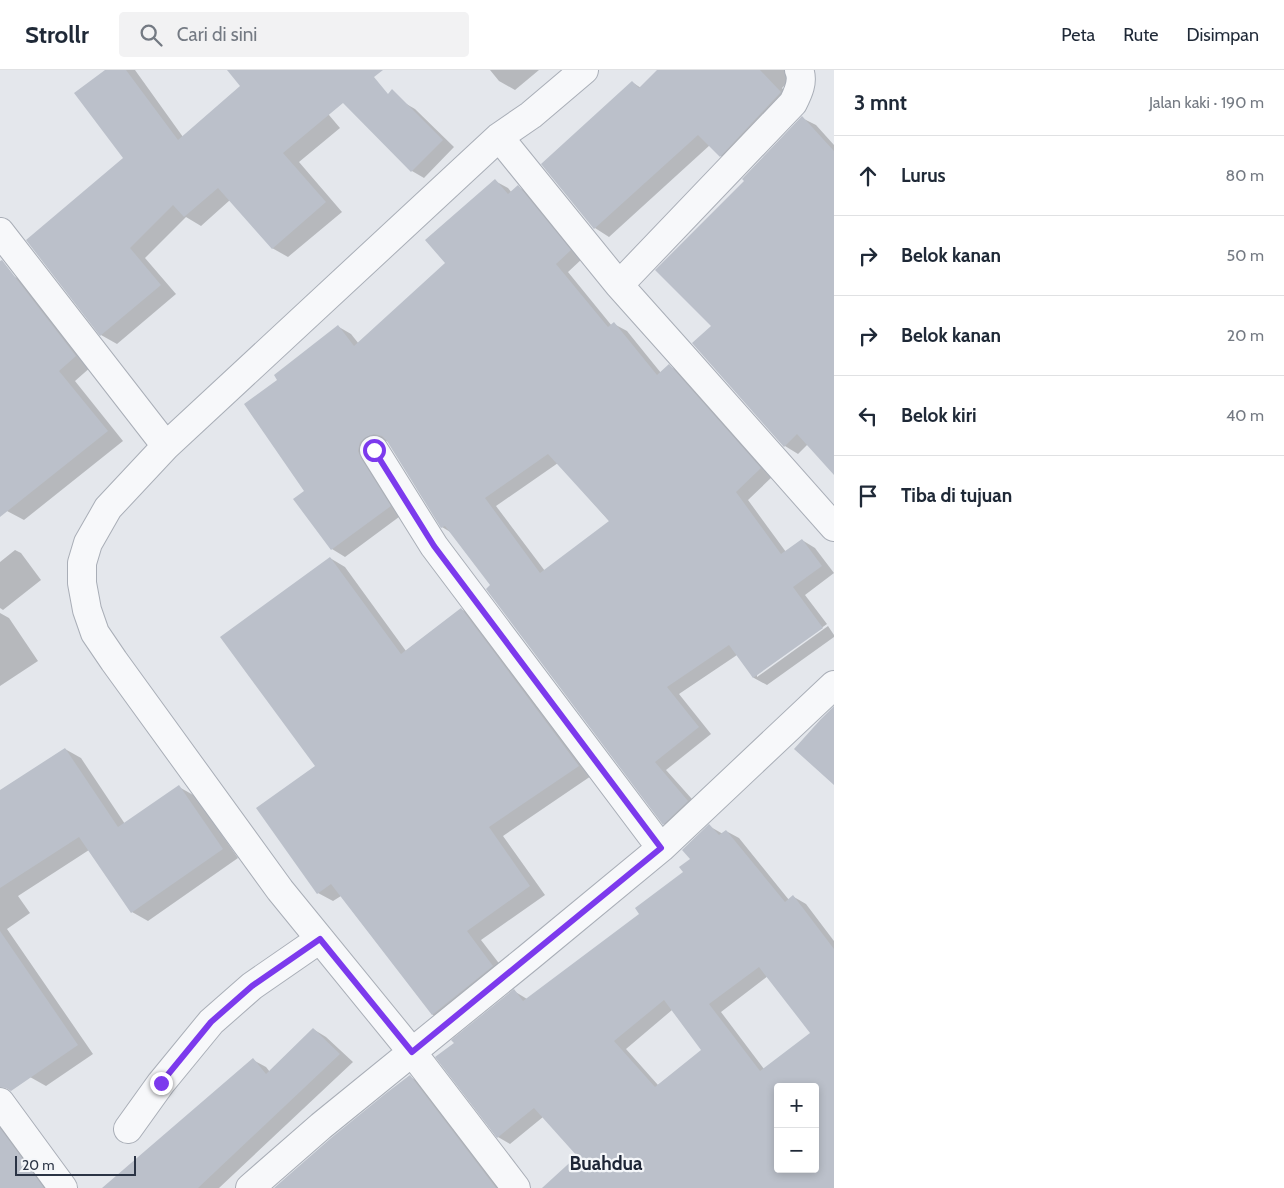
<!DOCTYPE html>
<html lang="id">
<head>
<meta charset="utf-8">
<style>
	:root { --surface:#fff; --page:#f2f2f3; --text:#1f2937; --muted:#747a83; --line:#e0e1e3 }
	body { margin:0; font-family:Cabin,sans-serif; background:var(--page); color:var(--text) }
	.controls { position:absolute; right:15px; bottom:15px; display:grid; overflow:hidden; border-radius:5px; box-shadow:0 2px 8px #0003 }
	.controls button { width:45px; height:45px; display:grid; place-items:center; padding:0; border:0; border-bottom:1px solid var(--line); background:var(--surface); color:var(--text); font:25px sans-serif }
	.scale { position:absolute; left:15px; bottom:12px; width:121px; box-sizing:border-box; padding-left:5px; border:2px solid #2b3445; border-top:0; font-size:14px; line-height:18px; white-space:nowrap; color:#2b3445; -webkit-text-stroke:4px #f4f6f9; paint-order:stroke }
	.stop { position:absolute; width:15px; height:15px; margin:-11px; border:4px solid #7c3aed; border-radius:50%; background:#fff }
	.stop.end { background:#7c3aed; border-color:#fff; box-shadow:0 1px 5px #0008 }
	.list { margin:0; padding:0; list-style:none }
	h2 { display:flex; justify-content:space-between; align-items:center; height:65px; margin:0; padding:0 20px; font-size:21px }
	h2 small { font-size:16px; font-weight:400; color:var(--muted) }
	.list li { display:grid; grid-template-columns:32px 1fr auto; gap:15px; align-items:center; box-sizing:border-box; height:80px; padding:0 20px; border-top:1px solid var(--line) }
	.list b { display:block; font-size:19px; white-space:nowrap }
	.list em { font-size:16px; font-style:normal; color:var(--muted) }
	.icon { flex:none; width:28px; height:28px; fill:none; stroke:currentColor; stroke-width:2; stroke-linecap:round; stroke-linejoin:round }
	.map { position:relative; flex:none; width:834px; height:1118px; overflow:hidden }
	header { display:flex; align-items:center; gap:30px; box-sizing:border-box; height:70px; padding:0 25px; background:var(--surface); border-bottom:1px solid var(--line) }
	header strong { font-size:24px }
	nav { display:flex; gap:28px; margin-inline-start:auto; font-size:18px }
	.search { width:350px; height:45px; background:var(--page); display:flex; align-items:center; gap:12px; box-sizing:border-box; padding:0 18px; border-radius:5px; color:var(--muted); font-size:19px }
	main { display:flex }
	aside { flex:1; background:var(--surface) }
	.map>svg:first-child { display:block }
	.shadow { fill:#0003; fill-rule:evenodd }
	.building { fill:#bbc0ca; fill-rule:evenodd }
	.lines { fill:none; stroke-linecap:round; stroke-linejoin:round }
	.minor-casing { stroke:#a9aeb7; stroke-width:30 }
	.minor { stroke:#f7f8fa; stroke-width:28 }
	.route { stroke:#7c3aed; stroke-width:6 }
	.labels { text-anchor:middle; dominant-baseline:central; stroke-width:4.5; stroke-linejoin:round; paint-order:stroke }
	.quarter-label { font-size:19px; font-weight:bold; fill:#1d2536; stroke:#f4f6f9 }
</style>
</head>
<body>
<header>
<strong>Strollr</strong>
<div class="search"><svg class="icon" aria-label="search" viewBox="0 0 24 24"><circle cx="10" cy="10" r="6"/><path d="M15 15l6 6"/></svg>Cari di sini</div>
<nav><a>Peta</a><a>Rute</a><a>Disimpan</a></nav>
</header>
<main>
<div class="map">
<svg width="834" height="1118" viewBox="0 0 834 1118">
	<rect width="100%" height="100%" fill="#e4e7ec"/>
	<path class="shadow" d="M107,0H135L183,67L242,16L229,0H291L340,58L299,92L342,142L288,187L272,178L230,130L201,156L186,147L145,188L176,224L117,274L101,265L125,88Z
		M490,0H539L515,20L499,11Z
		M658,0H800L782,18L795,32L735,94L721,86L710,75L609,167L595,158L543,94L632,12L641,18Z
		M403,32L415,39L454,77L424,108L412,101L370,59Z
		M802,48L816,55L834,75V400L808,374L798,384L785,376L712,256L746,111Z
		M495,111L508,118L512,123L518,117L531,124L583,188L568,202L612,256L614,254L627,261L661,303L669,296L682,303L773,406L748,430L786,482L802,470L815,478L834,503L805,525L827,554L757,604V607L828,556L834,565V567L767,615L754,608L737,585L679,624L711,664L666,700L700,738L676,761L664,754L492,516L452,463L442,457L389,372L386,371L378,374L403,444L345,487L332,479L295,429L306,421L279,310L339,257L351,264L359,274L447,193ZM558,393L610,452L545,501L496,436Z
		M13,206L30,215L92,296L75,311L123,371L24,450L7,441L0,432V216Z
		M15,480L21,483L41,510L3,540L0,538V492Z
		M330,488L345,497L406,581L461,539L476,548L594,704L503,766L545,825L481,870L508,905L448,953L433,945L341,826L333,831L318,823L317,697Z
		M0,543L9,548L38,591L0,616Z
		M65,679L81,688L125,754L179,717L195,726L238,788L148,851L132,842L89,780L18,826L30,843L7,859L93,984L46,1016L30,1007L0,963V721Z
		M709,756L723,764L726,761L739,768L789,830L794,827L806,834L834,871V1118H581L579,1086L543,1047L510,1074L498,1067L455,973L514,921L527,929L641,844L685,802ZM768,906L812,963L764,999L721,942ZM672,940L703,981L658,1015L626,979ZM778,1017H815V1099H778Z
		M313,959L326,967L353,992L219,1118H104L253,990L266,997L270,1002Z
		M410,1007L423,1014L503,1118H276Z
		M0,1056L8,1060L50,1118H0Z"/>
	<path class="building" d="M105,0H126L178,70L240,16L227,0H383L374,7L388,24L392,19L443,70L411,102L343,33L283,83L326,132L272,179L218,118L184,147L173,135L130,178L161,215L100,266L26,170L123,88L74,23Z
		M657,0H760L781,22L720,87L698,65L594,159L541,94L632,11L639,18Z
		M802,46L834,81V405L797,364L784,377L692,273L711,256L655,200L744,111L742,109Z
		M495,109L508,124L518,115L571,180L556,194L608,257L614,252L657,305L669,294L761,398L736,422L781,484L802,469L822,496L793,517L823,558L753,608L729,575L667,617L699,657L655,692L688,731L663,755L486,519L490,515L445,456L441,458L387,371L382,366L374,364L366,367L360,372L358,381L361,388L391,436L331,480L293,429L304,421L244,334L277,310L274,305L338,255L354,276L445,193L425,170ZM548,384L609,451L540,503L485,428Z
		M2,190L76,286L59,301L108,361L0,447V191Z
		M330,487L401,584L461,538L579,696L489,757L530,816L467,861L493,896L432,945L331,814L317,824L256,738L315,696L220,567Z
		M834,636V715L794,679L821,649Z
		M65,678L118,757L179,715L223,779L131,843L79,767L0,818V720Z
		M709,754L719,765L726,760L785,832L793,825L834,879V1118H542L577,1086L534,1038L497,1068L435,987L454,973L451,970L514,919L523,931L639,844L635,838L683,802L679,797L690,789L682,780ZM759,897L810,963L760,1001L709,934ZM664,930L701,980L655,1017L614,971ZM778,1017H815V1099H778Z
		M0,861L78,975L11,1021L6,1018L0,1017Z
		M313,958L340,984L198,1118H102L253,988L266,1004Z
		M410,1005L496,1118H274L331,1068L385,1024Z
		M0,1058L44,1118H0Z"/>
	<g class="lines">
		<g class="minor-casing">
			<path id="minor" d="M499,67L619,215L686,290L834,457
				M0,162L166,376
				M619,215L793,33C798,23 804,11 799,0
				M374,380L434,476L661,778
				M0,1032L63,1118
				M128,1059L161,1013L211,952L252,916L320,869
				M250,1118L321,1056L529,887L661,778L834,615
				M516,1118L412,982L280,820L114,591L95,563L87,540L82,513V493L88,473L108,438L166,376L499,67L531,45L584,0"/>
		</g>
		<use href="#minor" class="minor"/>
	</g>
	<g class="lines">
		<path class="route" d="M161,1013L211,952L252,916L320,869L412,982L661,778L434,476L374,380"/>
	</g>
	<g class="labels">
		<g class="quarter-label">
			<text x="606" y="1093">Buahdua</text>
		</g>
	</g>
</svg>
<div class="controls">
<button>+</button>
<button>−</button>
</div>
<div class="scale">20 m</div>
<div class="stop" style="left:374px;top:380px"></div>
<div class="stop end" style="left:161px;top:1013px"></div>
</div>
<aside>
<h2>3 mnt<small>Jalan kaki · 190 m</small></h2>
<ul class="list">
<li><svg class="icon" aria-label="ahead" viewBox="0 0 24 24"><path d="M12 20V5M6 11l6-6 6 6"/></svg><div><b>Lurus</b></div><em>80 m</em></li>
<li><svg class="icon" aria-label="right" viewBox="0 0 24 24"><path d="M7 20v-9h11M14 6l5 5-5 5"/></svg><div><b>Belok kanan</b></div><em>50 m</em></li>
<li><svg class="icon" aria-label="right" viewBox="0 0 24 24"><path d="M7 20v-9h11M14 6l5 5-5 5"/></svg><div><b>Belok kanan</b></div><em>20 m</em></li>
<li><svg class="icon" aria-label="left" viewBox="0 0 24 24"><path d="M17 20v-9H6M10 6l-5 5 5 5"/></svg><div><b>Belok kiri</b></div><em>40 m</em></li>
<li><svg class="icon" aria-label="arrive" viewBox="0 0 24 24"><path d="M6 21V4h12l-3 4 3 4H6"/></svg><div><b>Tiba di tujuan</b></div></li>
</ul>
</aside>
</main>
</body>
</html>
